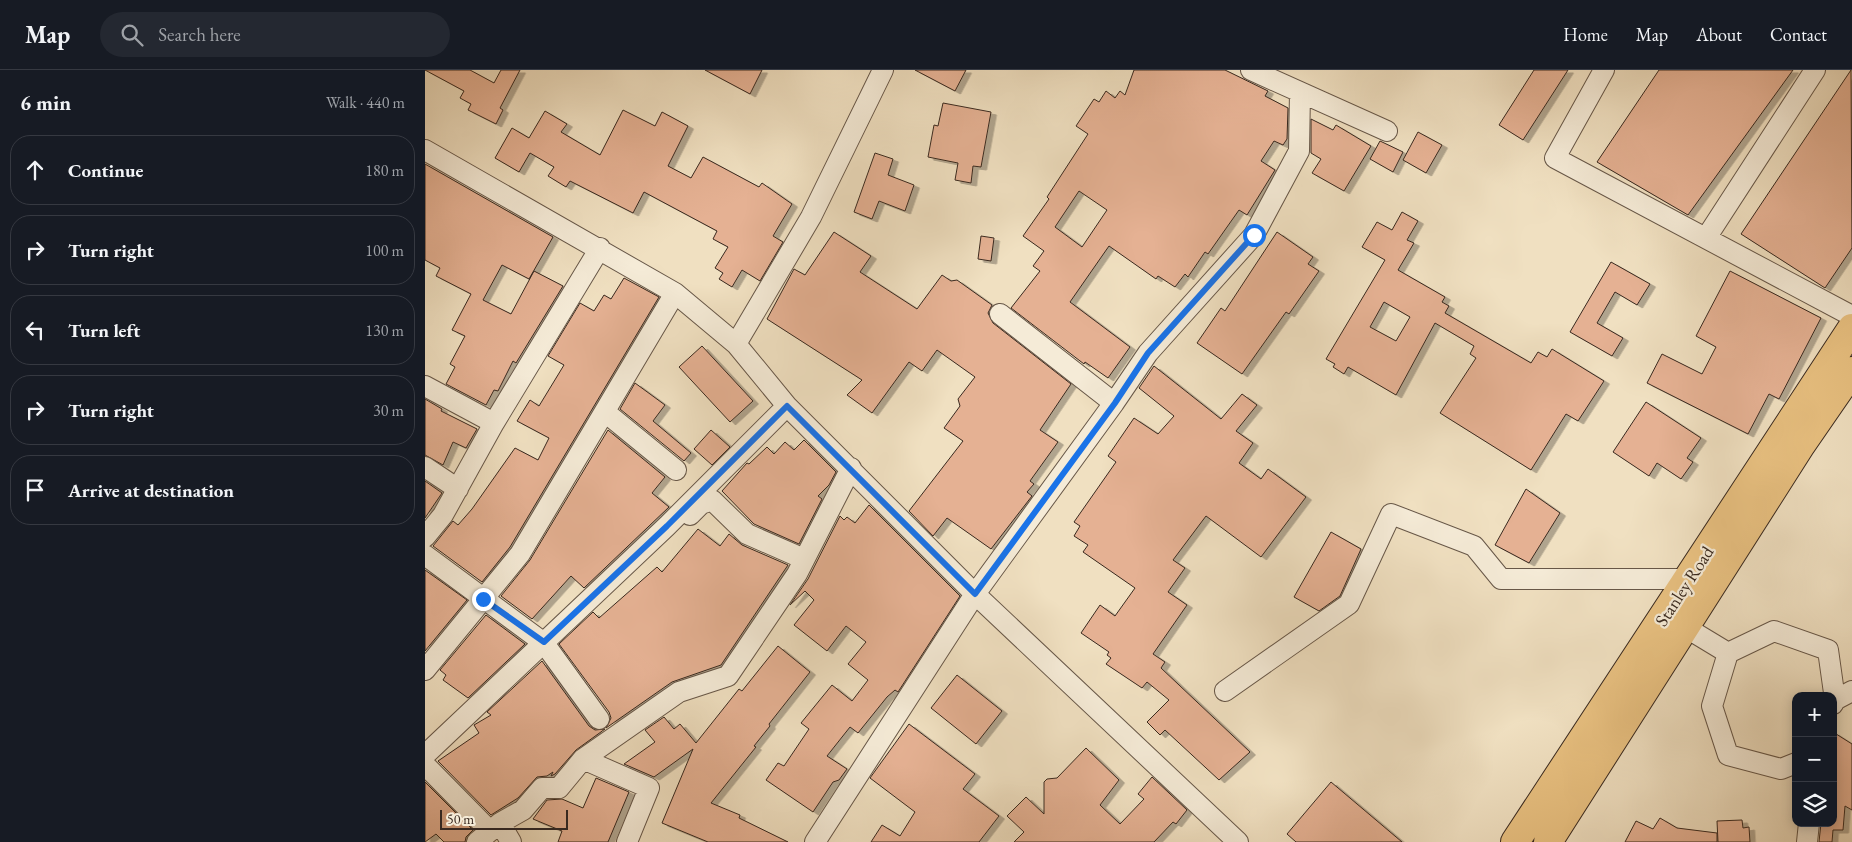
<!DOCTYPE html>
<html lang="en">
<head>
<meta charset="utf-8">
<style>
	:root { --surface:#171b24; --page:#242831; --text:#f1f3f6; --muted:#9ea1a6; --line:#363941 }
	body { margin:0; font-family:"EB Garamond",serif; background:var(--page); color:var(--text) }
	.controls { position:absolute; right:15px; bottom:15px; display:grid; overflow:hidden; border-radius:10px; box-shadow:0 2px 12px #0003 }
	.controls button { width:45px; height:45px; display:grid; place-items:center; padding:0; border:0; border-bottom:1px solid var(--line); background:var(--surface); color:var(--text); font:25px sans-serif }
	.scale { position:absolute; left:15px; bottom:12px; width:128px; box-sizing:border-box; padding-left:5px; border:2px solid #39291f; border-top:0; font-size:14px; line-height:18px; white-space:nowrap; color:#39291f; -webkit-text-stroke:4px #f5ebd7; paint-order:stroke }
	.stop { position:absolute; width:15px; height:15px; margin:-11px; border:4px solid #1a73e8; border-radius:50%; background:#fff }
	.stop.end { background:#1a73e8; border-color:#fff; box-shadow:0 1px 5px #0008 }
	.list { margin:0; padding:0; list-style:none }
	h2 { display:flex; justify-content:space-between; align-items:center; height:65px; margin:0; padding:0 20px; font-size:21px }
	h2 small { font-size:16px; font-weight:400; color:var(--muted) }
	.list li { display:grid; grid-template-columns:32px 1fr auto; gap:15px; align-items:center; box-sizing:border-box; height:70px; margin:0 10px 10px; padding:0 10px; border:1px solid var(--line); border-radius:20px }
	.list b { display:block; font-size:19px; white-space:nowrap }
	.list em { font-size:16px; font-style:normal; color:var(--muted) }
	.icon { flex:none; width:28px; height:28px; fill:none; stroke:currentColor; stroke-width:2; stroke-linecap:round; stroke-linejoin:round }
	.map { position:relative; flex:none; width:1427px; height:772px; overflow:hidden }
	header { display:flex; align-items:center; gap:30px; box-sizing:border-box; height:70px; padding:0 25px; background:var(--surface); border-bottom:1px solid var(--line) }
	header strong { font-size:24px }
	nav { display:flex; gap:28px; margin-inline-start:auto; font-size:18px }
	.search { width:350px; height:45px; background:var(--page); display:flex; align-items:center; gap:12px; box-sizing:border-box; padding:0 18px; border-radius:28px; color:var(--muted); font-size:19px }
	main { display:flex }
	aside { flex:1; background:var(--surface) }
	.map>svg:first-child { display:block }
	.building { fill:#e5b193; stroke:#39291f; fill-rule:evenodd; filter:url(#shadow) }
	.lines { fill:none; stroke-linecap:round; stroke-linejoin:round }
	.street-casing { stroke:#675748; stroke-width:22 }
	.primary-casing { stroke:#39291f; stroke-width:30 }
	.street { stroke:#f5ebd7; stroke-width:20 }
	.primary { stroke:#e8c080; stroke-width:28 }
	.route { stroke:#1a73e8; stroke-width:6 }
	.labels { text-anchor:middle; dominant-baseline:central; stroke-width:4.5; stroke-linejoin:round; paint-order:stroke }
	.street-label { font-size:18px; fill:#39291f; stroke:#f5ebd7 }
</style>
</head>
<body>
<header>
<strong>Map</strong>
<div class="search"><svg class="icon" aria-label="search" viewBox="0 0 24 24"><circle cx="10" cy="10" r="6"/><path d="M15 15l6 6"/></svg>Search here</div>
<nav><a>Home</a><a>Map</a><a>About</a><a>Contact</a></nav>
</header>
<main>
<aside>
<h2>6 min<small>Walk · 440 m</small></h2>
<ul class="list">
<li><svg class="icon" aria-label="ahead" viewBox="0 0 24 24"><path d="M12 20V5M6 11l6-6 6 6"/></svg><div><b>Continue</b></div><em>180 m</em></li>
<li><svg class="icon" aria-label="right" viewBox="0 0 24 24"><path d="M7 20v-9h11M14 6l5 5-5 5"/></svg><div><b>Turn right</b></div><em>100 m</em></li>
<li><svg class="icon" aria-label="left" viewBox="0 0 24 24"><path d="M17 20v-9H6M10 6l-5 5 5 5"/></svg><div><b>Turn left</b></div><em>130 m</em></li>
<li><svg class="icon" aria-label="right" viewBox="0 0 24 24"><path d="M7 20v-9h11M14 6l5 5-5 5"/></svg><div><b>Turn right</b></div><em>30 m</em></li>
<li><svg class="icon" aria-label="arrive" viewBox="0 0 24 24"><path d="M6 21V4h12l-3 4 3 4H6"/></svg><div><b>Arrive at destination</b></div></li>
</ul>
</aside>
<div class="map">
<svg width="1427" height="772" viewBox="0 0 1427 772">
	<defs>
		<filter id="shadow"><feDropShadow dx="5.5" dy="3" stdDeviation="0" flood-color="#0004"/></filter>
	</defs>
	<rect width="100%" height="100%" fill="#f0e0c1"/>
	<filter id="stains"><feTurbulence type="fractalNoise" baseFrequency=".004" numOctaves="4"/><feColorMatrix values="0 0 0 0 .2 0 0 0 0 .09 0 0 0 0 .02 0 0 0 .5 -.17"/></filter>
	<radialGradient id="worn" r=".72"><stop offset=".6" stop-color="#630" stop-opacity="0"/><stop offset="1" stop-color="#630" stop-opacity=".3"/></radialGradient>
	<path class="building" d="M0,0H45L69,13L76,0H95L75,38L78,40L71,54L43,40L46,34L35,28L39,21Z
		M280,0H337L325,24Z
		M490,0H541L530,21Z
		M709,0H800L843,21L840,26L863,38L862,69L858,75L849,71L836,91L850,100L822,145L814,140L783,184L780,182L763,207L760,204L750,217L733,206L731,209L684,176L645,232L705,277L683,308L660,292L659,294L586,238L615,201L608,196L619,181L598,166L624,129L622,127L663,64L651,56L669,29L674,32L681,21L690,28L695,21L700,25ZM654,121L682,140L657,177L630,157Z
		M1109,0H1143L1098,70L1074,55Z
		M1234,0H1368L1263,145L1172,92Z
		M1426,0L1427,178L1400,218L1316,164Z
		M518,33L566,42L556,97L548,96L546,113L530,110L533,93L503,87L509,55L513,56Z
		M198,40L230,56L237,42L263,56L243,96L266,108L278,87L334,117L337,113L367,134L348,166L358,172L335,211L317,200L307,217L294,209L298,203L290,198L303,177L288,169L292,161L219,122L208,143L145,111L141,117L123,106L129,97L105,83L94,102L70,88L87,58L104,68L120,41L142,54L136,62L175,85Z
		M886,49L908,60L911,55L946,76L919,121L887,103L896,89L886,83Z
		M993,62L1017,75L1001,103L978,90Z
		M955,71L978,82L968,102L945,89Z
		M450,83L468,89L463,105L489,115L480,141L454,131L447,149L429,142Z
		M0,94L128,167L104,209L77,195L58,230L86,244L109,201L138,216L91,293L88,291L73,321L69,320L61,335L21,314L30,297L25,294L40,266L27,260L46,224L11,206L15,198L0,190Z
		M977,142L993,151L982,170L989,173L973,200L1020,227L1017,232L1024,236L1020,243L1106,293L1113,282L1122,287L1127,279L1179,311L1153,351L1141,344L1106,400L1015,343L1051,288L1045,284L1049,276L1010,253L971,325L923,297L919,304L908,297L910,294L901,289L960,190L937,177L952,152L967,160ZM959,232L985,247L971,271L945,257Z
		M409,162L446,186L435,202L492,239L517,205L526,211L532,210L567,235L563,243L568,253L646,314L615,360L633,372L605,411L609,414L602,422L607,426L566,479L522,448L508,466L484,441L538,371L519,358L535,336L533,329L550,307L512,280L497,301L484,292L447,343L422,325L437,310L342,249L369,199L380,205Z
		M852,162L888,187L883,194L894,201L864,244L861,242L817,304L772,273L796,238L800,241Z
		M556,166L569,168L566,191L553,189Z
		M1186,192L1225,214L1212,235L1190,222L1172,253L1198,268L1187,286L1145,262Z
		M1305,201L1396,248L1354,329L1344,324L1323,364L1222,313L1237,284L1277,304L1291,277L1271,266Z
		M199,208L234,227L85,477L57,512L8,476L28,451L33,455L47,439L90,378L113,390L124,368L92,351L105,330L114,336L139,295L123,286L155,233L169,241L179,225L186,229Z
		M277,276L328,331L305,352L254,297Z
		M729,296L796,349L817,324L832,335L811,361L828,373L814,393L836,409L843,399L881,427L836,487L781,446L748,490L760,498L743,522L762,535L728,584L740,592L736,598L825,682L794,710L740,660L735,665L722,652L744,630L722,612L717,618L681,594L686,588L682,585L684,582L656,563L675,535L690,546L710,518L658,482L663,475L649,466L655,456L649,452L691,392L683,386L709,348L733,364L749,346L714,318Z
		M210,313L240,335L228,351L266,383L259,391L195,339Z
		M0,329L17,339L16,341L52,359L41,378L28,372L18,395L0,385Z
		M1221,332L1276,368L1262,388L1268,392L1256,409L1232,393L1224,406L1188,382Z
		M183,360L240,407L227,423L244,437L159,518L146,506L107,549L76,526L105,490Z
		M286,360L305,377L287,395L269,379Z
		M379,370L411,402L404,415L393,426L397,429L374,474L329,454L297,421L322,393L324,394L342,377L349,384L360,372L369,380Z
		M0,411L17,423L0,448Z
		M1101,419L1135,443L1104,493L1070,475Z
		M444,435L535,526L473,622L470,620L462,627L433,663L425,657L402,686L422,699L414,710L408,712L388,742L341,710L353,693L359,696L384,659L376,653L407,615L427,631L443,610L423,594L441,572L421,556L402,581L369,555L389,530L380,521L365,535L383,509L415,446L419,450L422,447L430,453Z
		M273,459L295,476L304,464L317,475L363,495L296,595L247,612L181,658L186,648L184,642L134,574L168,542L174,548L232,497L237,502Z
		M906,462L936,479L915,526L894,541L869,527Z
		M0,500L42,530L0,581Z
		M61,545L100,574L43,628L18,610L21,605L15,600Z
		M353,576L385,602L344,654L345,656L329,676L331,677L286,733L315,745L314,748L363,772H283L237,753L268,679L229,707L199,694L230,672L220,660L239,647L249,659L255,654L271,673L314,619L317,621Z
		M117,591L164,656L170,660L180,659L151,680L130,704L126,706L128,702L122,706L112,707L93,728L66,745L13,691L54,663L49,655L66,645L62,642Z
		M532,605L577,641L551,674L506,638Z
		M484,654L550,704L538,719L574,746L554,772H446L457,755L475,766L490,742L445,708Z
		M1408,662L1427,674V740L1420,736L1418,760H1408L1407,772H1394L1396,753H1408Z
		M661,678L694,710L675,735L695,754L719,729L713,724L727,707L762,740L751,754L748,752L729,772H589L599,762L582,746L601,727L619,744V712L622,709L632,708Z
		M171,708L204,722L183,772H133L137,761L108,749L122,730L137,729L158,738Z
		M0,712L48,760L41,767L40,772H19L11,764L0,772Z
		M906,712L977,772H871L862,764Z
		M1235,748L1252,758L1292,763V772H1200L1211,751L1228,759Z
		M1317,750L1318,758L1324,757L1325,772H1293L1292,751Z"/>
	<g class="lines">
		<g class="street-casing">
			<path id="street" d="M826,0L962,61
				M1179,0L1130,88L1427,246
				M0,80L250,223L311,274L362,336L550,524L813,772
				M1281,168L1390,0
				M575,244L689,333
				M311,274L386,147L458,0
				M0,316L69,353
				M180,342L251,400
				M0,397L33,419
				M265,445L276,434L287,430L322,464L379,489
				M0,467L18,445L69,353L175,178
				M0,485L119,573L174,649
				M1260,557L1303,583
				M0,600L95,484L250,223
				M800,621L924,534L966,444L1049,476L1076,509H1264
				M1410,630L1427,621
				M0,685L242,456L362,336
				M158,689L224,718L202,772
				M1371,693L1356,699L1303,685L1287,636L1303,583L1349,561L1403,580L1410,630L1408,634
				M0,695L65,761
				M75,753L86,772
				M52,772L75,753L98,740L117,718H134L158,689L254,622L303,606L372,504L426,398
				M390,772L550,524L689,333L723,283L829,165L874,81L875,22
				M1382,772L1384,753"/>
		</g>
		<g class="primary-casing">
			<path id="primary" d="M1090,772L1427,258
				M1123,772L1376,375L1427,301"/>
		</g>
		<use href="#street" class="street"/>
		<use href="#primary" class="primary"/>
	</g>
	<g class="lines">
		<path class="route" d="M58,529L119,572L242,456L362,336L550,524L690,333L723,283L829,165"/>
	</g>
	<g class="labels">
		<g class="street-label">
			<text transform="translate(1259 516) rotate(-57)">Stanley Road</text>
		</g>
	</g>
	<rect width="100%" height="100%" filter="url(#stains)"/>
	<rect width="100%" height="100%" fill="url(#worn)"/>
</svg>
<div class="controls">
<button>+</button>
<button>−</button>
<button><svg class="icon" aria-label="layers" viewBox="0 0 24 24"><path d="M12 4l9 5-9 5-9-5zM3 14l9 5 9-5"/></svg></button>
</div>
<div class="scale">50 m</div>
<div class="stop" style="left:829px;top:165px"></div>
<div class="stop end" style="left:58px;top:529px"></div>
</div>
</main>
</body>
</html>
